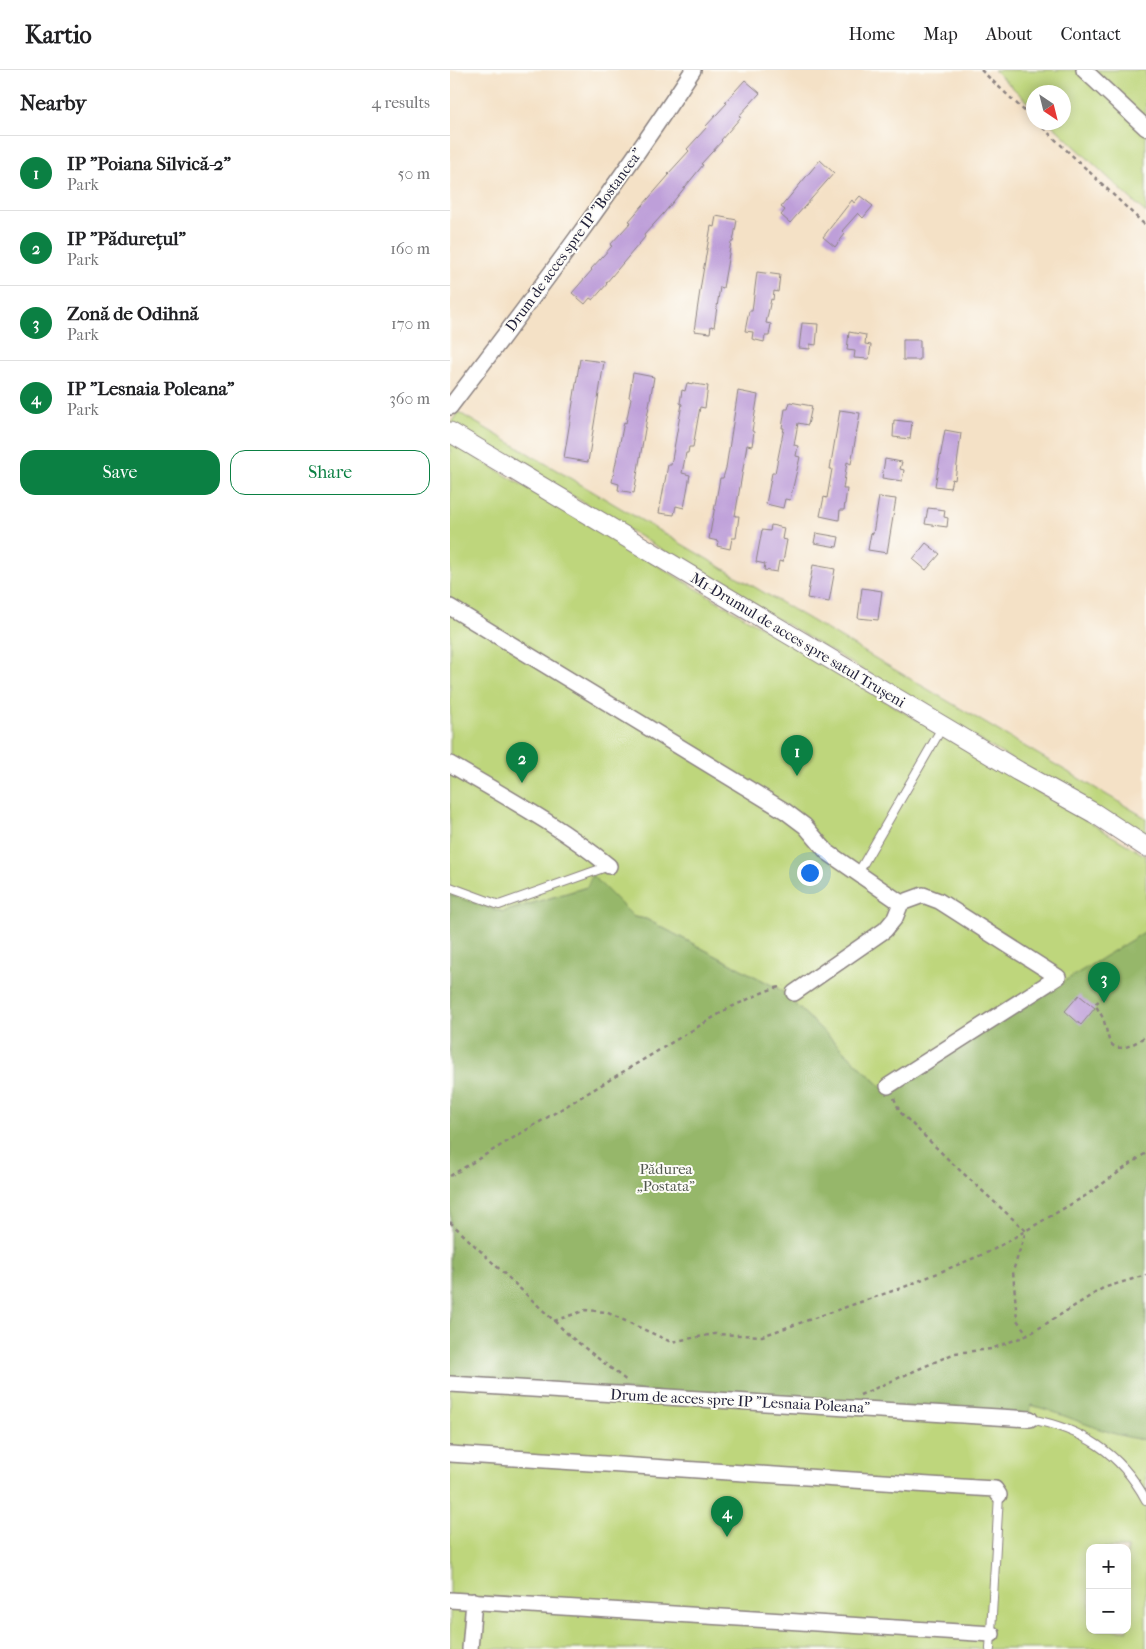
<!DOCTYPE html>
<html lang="en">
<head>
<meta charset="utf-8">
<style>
	:root { --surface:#fff; --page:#f6f6f6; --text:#202124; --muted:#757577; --line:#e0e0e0; --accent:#0b8043 }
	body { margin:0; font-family:"IM FELL French Canon",serif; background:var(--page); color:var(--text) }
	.controls { position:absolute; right:15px; bottom:15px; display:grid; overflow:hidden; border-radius:10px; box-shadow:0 2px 12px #0003 }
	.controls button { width:45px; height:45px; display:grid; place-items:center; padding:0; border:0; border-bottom:1px solid var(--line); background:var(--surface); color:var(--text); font:25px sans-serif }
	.compass { position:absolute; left:576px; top:15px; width:45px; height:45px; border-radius:50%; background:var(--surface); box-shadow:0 2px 12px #0003; rotate:145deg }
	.you { position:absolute; left:359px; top:802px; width:18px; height:18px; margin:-12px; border:4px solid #fff; border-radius:50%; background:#1a73e8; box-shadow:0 0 0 8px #1a73e833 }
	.badge { display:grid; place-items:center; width:32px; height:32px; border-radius:50%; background:var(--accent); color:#fff; font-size:16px; font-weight:700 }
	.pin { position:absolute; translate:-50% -41px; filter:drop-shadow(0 1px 2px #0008) }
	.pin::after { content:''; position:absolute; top:26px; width:18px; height:15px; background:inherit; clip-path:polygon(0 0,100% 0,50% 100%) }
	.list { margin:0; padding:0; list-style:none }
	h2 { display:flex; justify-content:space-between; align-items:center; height:65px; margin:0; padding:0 20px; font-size:21px }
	h2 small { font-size:16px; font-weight:400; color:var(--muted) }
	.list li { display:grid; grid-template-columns:32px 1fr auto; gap:15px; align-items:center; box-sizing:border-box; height:75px; padding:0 20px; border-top:1px solid var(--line) }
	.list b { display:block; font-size:19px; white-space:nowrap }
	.list p { margin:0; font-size:16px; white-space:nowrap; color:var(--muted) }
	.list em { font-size:16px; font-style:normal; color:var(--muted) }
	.actions { display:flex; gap:10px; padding:15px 20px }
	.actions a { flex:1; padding:11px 0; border:1px solid var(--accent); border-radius:15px; text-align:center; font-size:18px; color:var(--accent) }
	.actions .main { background:var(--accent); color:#fff }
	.map { position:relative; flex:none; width:696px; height:1579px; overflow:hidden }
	header { display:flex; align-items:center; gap:30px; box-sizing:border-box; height:70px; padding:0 25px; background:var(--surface); border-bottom:1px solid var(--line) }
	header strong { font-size:24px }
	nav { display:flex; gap:28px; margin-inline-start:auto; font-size:18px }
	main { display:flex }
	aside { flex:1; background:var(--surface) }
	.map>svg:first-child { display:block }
	.green { fill:#bed67b; stroke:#707c5b; fill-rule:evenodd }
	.forest { fill:#96b76b; stroke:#5c6c53 }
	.building { fill:#be9fd9 }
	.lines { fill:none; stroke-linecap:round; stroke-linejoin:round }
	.service-casing { stroke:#8b8280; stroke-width:10 }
	.minor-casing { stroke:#8b8280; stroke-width:18 }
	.tertiary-casing { stroke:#8b8280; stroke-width:21 }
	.path { stroke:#8b8280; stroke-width:2.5; stroke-dasharray:4 4; stroke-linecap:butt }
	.service { stroke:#fff; stroke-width:8 }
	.minor { stroke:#fff; stroke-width:15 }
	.tertiary { stroke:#fff; stroke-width:19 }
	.labels { text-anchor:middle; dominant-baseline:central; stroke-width:4; stroke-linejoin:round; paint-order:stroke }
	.street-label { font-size:15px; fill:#22223b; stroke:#fdfcf7 }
	.park-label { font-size:15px; fill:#51584e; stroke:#fdfcf7 }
</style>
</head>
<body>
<header>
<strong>Kartio</strong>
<nav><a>Home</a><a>Map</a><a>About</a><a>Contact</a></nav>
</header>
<main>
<aside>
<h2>Nearby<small>4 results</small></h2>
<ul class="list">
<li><span class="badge">1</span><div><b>IP &quot;Poiana Silvică-2&quot;</b><p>Park</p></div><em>50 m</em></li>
<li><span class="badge">2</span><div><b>IP &quot;Pădurețul&quot;</b><p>Park</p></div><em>160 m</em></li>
<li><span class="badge">3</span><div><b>Zonă de Odihnă</b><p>Park</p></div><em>170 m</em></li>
<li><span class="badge">4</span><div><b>IP &quot;Lesnaia Poleana&quot;</b><p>Park</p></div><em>360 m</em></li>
</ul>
<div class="actions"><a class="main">Save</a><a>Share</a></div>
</aside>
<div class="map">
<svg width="696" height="1579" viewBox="0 0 696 1579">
	<rect width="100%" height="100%" fill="#fdfcf7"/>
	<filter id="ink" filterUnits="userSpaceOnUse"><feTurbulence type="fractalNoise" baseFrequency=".02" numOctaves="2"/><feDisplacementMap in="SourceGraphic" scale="10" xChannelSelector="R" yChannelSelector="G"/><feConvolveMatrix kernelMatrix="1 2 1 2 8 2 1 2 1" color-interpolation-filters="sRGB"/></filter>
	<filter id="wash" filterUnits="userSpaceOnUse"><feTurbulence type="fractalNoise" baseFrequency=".0096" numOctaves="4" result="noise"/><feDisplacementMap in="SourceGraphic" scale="20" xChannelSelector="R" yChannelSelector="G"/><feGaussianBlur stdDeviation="1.12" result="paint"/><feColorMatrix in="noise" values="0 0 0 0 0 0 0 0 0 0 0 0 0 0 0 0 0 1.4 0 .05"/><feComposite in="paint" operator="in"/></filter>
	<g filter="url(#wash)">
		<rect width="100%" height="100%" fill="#f4e1c6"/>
		<path class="green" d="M544,0H696V143L600,53L614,52V22H584L583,37Z
			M8,342L696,748V770L1,353Z
			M0,372L696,786V978L436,1021L329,919L196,849L184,847L142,806L137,817L53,842L0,825Z
			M0,1310L564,1343L563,1356L579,1357L581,1335L604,1341L687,1369L696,1370V1579H0ZM640,1478H677V1560H640Z"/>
		<path class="forest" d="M142,805L184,847L196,849L329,919L436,1021L696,861V1370C656,1366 619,1345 581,1335L580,1344L0,1310V825L53,842L137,817Z"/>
		<g id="blocks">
			<path class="building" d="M295,10L310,23L289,46L291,47L271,70L272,71L251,94L253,95L214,143L194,165L195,167L156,213L157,214L143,230L140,228L135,234L122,223L142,200L141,199L162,176L160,175L181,152L179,151L219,105L218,104L239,81L237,79L257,57L256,56L277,33L275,32Z
				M370,90L384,103L340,153L331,145L335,140L331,137Z
				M410,126L423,136L413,148L408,143L392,161L395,164L385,177L373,167L402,130L404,133Z
				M266,146L287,150L283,172H281L273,218L270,217L264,257L261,256L260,263L244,261L251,214L261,156L264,157Z
				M307,202L330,205L328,222L324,221L323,230L321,229L316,253L321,254L319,266H315L314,272L302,269L303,262L295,261L299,241H302Z
				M352,253L368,254L366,275L360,274V279L349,278Z
				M399,262L416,265L415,274L421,275L419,289L404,288L405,281L397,280Z
				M453,270H470V290H453Z
				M130,289L154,292L138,392L114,388Z
				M183,303L204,307L184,423L168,420L169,414L162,412L174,352L176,353L181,328L179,327Z
				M237,313L258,316L255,338L250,337L243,377H239L238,383H236L232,403L240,405L234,438L226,436L224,445L209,443L218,395H221L232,334L230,333L232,320L235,321Z
				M288,321L308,325L302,361L304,362L302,376L297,375L285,446H289L286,468H282L280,479L267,476L268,471L259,469L270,408H273L276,398Z
				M340,332L362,336L358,355L348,353L344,375L348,376L346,386L350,387L340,430L335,429L333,438L316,434L322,403H325L334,358H332L335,339H338Z
				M390,340L410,343L401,394L397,392L393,419H397L394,440H390L389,450L370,446L374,427L377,428L382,399H380Z
				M444,350L462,352L460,369L443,367Z
				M495,360L511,363L505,410L502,409L500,418L485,416Z
				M435,389L452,392L450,399L454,400L452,411L432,408Z
				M429,427L446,429L437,483L418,480L421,463L423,464Z
				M478,438L495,440L494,447L498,448L497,457L475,454Z
				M321,455L334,458L332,469L337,470L333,492L329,491L327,502L314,500L315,494L306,492L312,460L320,461Z
				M366,463L389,467L387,477L364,473Z
				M476,473L490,484L476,500L463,489Z
				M363,495L385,499L379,532L357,528Z
				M412,518L432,521L428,550L408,548Z
				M629,925L645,938L631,955L615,941Z"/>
		</g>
	</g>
	<g filter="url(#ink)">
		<use href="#blocks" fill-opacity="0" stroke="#8b8280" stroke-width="1"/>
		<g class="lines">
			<g class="service-casing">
				<path id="service" d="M408,803L493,656
					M0,817L49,835L159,796
					M580,1349C632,1359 670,1382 696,1430
					M540,1579L549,1425"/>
			</g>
			<g class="minor-casing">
				<path id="minor" d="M634,0L696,58
					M0,337C84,227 167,116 243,0
					M0,537L335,741L355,756L377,782L451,833L473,825L489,831L608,907L438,1016
					M0,694C54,726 110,756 159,796
					M344,923L435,860L445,848L451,833
					M0,1314L580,1349
					M0,1384L527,1418L545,1419L549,1425
					M0,1530L542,1564
					M20,1579L24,1531"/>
			</g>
			<g class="tertiary-casing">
				<path id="tertiary" d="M0,362L568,701L644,743L696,777"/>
			</g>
			<path class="path" d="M531,0L584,50
				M587,52L696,156
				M655,926L645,934C648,940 652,945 654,951C656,958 657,964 659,970C666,987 687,972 696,966
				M444,1028L450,1042L502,1093L576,1161L563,1201L567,1250L578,1265
				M0,1106L279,938L316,921L333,916
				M0,1152L121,1267L177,1311
				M104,1251L136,1240L156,1242L221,1272L264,1264L312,1266L454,1217L541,1181L635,1126L696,1083
				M410,1325L505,1283L541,1279L578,1265L653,1218L696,1205"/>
			<use href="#service" class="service"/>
			<use href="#minor" class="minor"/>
			<use href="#tertiary" class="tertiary"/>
		</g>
	</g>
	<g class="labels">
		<g class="street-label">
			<text transform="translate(124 170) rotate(-54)">Drum de acces spre IP "Bostancea"</text>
			<text transform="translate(348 570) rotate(31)">M1-Drumul de acces spre satul Trușeni</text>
			<text transform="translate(290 1331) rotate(3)">Drum de acces spre IP "Lesnaia Poleana"</text>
		</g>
		<g class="park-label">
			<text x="216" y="1099">Pădurea<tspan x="216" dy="17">„Postata”</tspan></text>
		</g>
	</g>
</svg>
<div class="controls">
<button>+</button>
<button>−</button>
</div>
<svg class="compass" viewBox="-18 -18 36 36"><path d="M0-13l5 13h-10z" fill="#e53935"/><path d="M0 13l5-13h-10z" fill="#757577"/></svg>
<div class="you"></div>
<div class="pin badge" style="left:347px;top:706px">1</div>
<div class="pin badge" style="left:72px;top:713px">2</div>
<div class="pin badge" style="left:654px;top:933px">3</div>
<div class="pin badge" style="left:277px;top:1467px">4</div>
</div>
</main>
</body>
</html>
